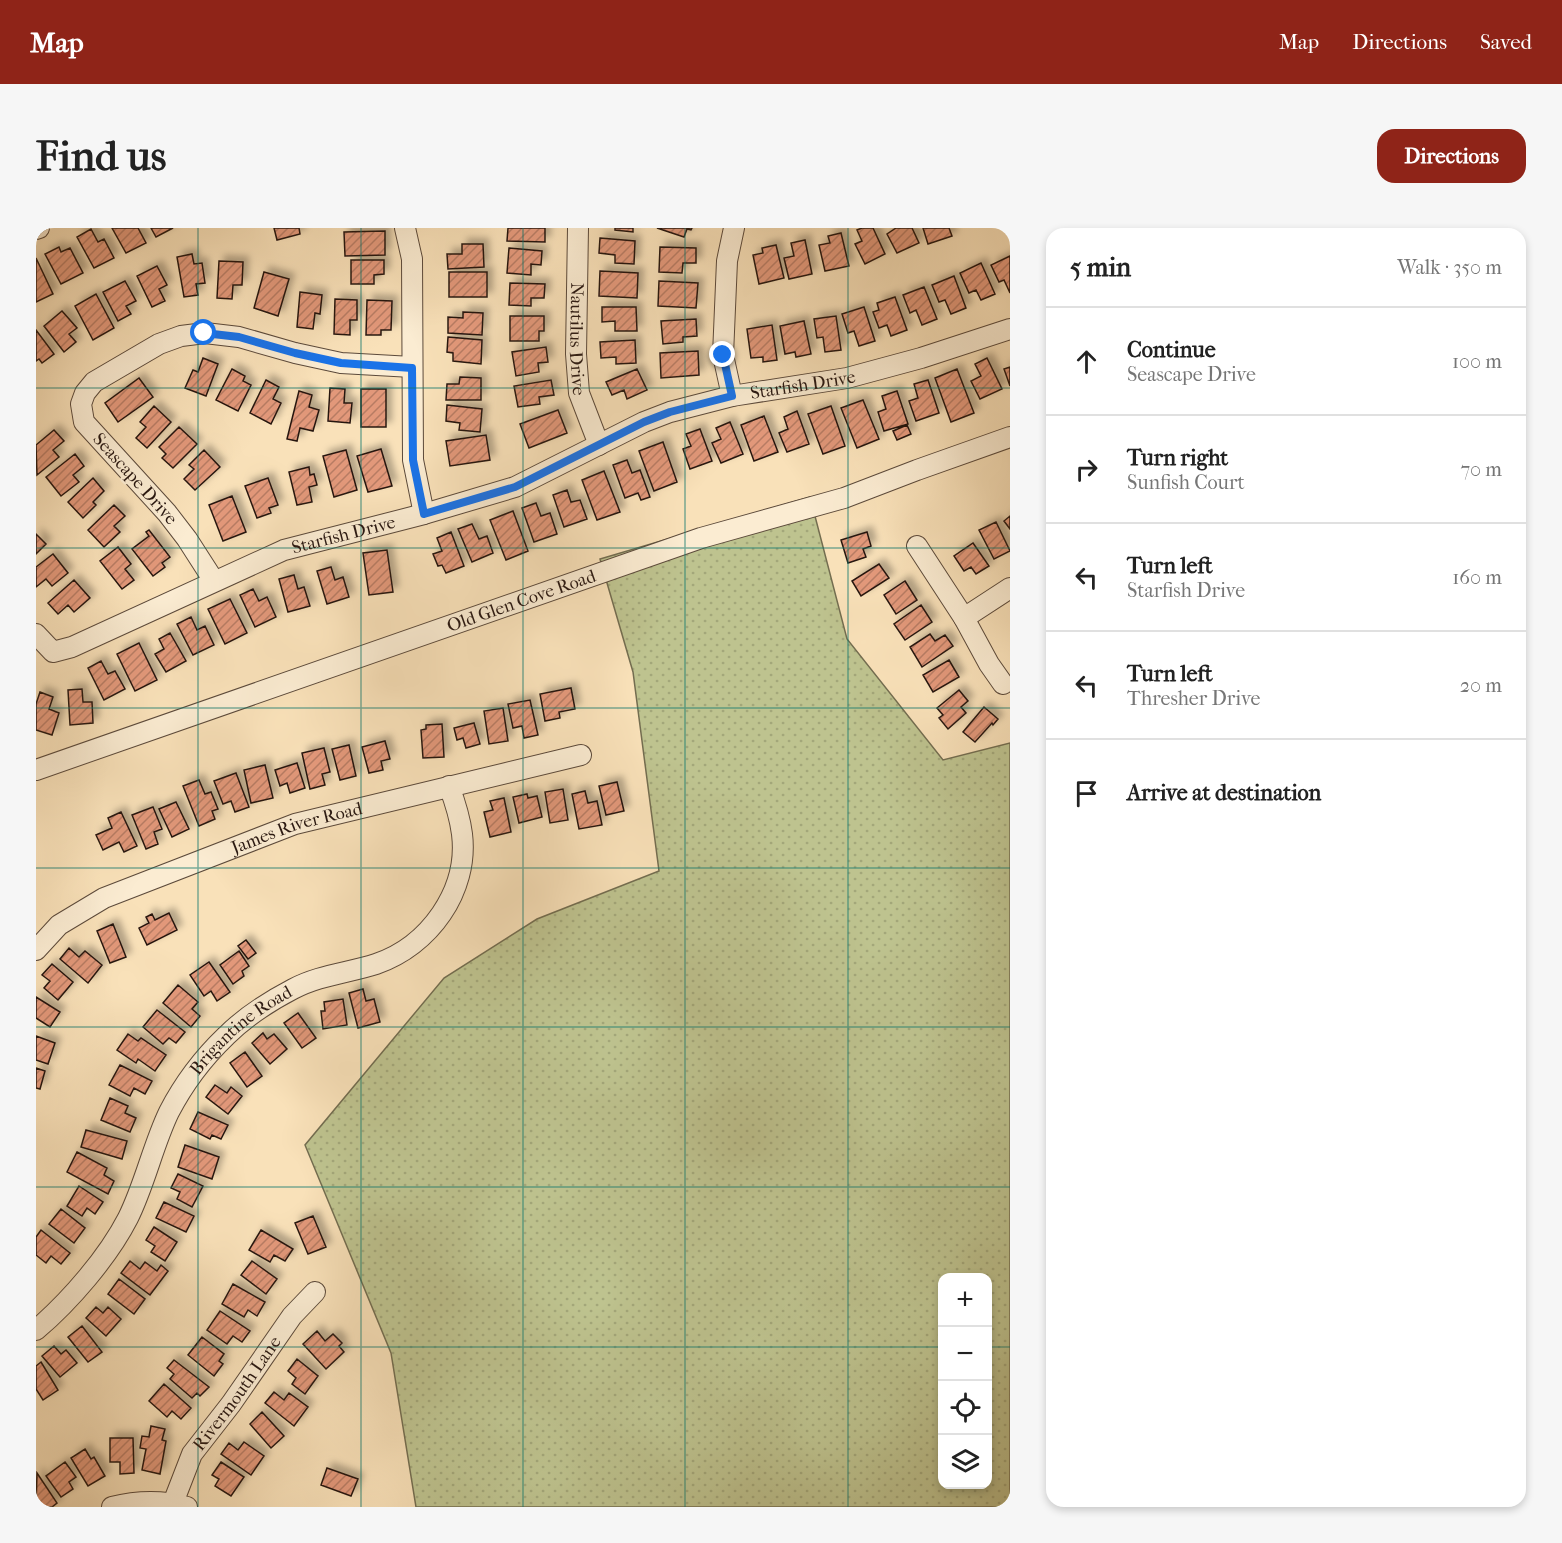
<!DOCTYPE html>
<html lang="en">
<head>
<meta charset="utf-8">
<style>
	:root { --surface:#fff; --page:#f6f6f6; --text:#222; --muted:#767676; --line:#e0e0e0; --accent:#8f2418 }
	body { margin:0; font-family:"IM FELL French Canon",serif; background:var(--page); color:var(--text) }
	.controls { position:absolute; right:18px; bottom:18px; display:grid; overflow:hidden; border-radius:12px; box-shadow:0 3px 9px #0003 }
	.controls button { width:54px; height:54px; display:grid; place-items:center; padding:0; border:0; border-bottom:2px solid var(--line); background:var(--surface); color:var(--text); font:30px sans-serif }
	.stop { position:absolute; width:18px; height:18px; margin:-14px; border:4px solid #1a73e8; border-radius:50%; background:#fff }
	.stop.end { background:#1a73e8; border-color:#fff; box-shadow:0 2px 6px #0008 }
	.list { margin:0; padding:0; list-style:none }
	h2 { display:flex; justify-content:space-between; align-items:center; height:78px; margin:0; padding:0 24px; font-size:26px }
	h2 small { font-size:20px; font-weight:400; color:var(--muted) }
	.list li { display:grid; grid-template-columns:39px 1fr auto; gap:18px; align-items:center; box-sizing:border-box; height:108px; padding:0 24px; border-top:2px solid var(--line) }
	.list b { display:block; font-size:22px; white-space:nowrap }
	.list p { margin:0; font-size:20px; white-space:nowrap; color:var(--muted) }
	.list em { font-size:20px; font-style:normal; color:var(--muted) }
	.icon { flex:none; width:33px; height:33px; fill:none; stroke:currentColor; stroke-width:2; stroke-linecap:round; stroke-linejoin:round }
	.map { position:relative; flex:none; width:974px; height:1279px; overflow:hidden; border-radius:18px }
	header { display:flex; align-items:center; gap:36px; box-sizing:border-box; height:84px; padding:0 30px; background:var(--accent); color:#fff }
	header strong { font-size:28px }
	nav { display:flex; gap:33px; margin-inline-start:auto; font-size:21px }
	.intro { display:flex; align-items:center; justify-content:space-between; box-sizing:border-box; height:144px; padding:0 36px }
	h1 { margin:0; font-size:42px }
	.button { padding:15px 27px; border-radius:18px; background:var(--accent); color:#fff; font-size:21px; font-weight:700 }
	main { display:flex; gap:36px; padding:0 36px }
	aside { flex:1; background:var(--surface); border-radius:18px; box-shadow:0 3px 9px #0003 }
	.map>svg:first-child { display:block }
	.grass { fill:url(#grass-dots); stroke:#736d50; stroke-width:1.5; fill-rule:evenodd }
	.building { fill:url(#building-hatch); stroke:#281711; stroke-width:1.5; filter:url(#shadow) }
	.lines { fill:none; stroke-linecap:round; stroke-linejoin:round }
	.minor-casing { stroke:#5c4a3b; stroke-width:22 }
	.minor { stroke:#fbecd2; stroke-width:20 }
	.route { stroke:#1a73e8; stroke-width:8 }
	.grid { fill:none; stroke:#0f766e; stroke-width:1.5; stroke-opacity:0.55 }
	.labels { text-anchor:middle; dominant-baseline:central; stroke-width:4.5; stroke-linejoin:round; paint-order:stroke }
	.street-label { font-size:18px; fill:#281711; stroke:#fbecd2 }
</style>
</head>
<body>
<header>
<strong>Map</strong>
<nav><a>Map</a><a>Directions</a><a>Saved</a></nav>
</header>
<div class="intro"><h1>Find us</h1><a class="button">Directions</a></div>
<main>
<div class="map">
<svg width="974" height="1279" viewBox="0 0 974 1279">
	<defs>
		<pattern id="grass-dots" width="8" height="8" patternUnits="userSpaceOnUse" patternTransform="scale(1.5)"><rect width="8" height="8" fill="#bec38f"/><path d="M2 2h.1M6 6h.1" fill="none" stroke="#a3a77a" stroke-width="1.8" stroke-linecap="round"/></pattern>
		<pattern id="building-hatch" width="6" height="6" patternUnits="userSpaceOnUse" patternTransform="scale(1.5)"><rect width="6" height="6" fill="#e2987a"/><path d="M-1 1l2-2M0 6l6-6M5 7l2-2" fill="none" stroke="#b77b63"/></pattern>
		<filter id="shadow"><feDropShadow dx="5.5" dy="-5.5" stdDeviation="3" flood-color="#0004"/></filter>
	</defs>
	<rect width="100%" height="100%" fill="#f9e1b9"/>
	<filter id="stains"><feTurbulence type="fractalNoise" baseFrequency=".00333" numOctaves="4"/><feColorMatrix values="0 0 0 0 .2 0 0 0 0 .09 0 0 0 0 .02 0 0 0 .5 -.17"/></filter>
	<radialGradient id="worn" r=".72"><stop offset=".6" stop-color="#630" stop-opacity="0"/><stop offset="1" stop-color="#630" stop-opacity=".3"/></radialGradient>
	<path class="grass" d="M774,269L811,411L907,532L974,515V1279H380L355,1125L269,917L408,750L501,691L623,643L597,444L564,331ZM906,1050H951V1256H906Z"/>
	<path class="building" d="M76,0H102L110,15L90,25Z
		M115,0H137L120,9Z
		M238,0H263L264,6L241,12Z
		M472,0H509V14L471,13Z
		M579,0H597V4L579,2Z
		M621,0H656L655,2L651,1L648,9Z
		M826,0H837L849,26L829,36L819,16L826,13L821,2Z
		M860,0H876L883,15L861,25L851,6Z
		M887,0H913L916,8L892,16Z
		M55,1L62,14L68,11L78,30L58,40L41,9Z
		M349,3V27L309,28L308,4Z
		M805,5L813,38L789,43L783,17L794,15L792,8Z
		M564,10L599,13L598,36L579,35V27L563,25Z
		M769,12L776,46L753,51L748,30L758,28L755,15Z
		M426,16H447L448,39L412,41L411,26H426Z
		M740,17L748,50L723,56L717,27L727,25L726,20Z
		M23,19L25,24L34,20L47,45L25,56L9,26Z
		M624,19L660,20V35H647L646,45L623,44Z
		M473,20L506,23L505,37L495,36V47L471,45Z
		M156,26L158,36L166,35L169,55L160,56L162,67L148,69L141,29Z
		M974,28V65L968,52L963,54L955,37Z
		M0,30L17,66L0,74Z
		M315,32H348V46L338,47V56H315Z
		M183,33L207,34L206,57H197L196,71L181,70Z
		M945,35L959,66L945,72L940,62L933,65L924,45Z
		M121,38L131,57L123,61L129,73L116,79L101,48Z
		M564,43L602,45L601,70L563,68Z
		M228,44L253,51L242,88L218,80Z
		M413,44H451V69H413Z
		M918,48L930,80L915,86L909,72L903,74L896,57Z
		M89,53L100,73L90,78L95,86L82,93L67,64Z
		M623,53L662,55L660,80L622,78Z
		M474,55L509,56L508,70H495V78L473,77Z
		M888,59L901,91L886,97L880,82L874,85L867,67Z
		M264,64L286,67L284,86L279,85L277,101L261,99Z
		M60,66L78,100L57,112L39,78Z
		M859,69L871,102L855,108L851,97L843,100L837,84L843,82L841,75Z
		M299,71L321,72V92H314V107L298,106Z
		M331,72L356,73L355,102H345V107H330Z
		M566,79H600L601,103H579V93L566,94Z
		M828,79L839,113L823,118L818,103L812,105L806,86Z
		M26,83L41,100L33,106L40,114L28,124L8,98Z
		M427,84L447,85L446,107L412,105V89L427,90Z
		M474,88H508V103H503V113H474Z
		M800,88L805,122L789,124L787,109L781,110L778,91Z
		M660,91L661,108L647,109V114L627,116L625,93Z
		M768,93L775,126L760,129L759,124L749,126L744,98Z
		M736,97L741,132L727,134V129L715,130L711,101Z
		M0,102L18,126L6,135L3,131L0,133Z
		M412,109L446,112L445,136L417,133V125L411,124Z
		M599,112L600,135L580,136V129L565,130L564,114Z
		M510,119L512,134L502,135L503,144L480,148L476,124Z
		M662,123L663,147L625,150L624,125Z
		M167,130L182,136L170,168L149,160L157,142L162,144Z
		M951,130L966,161L944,171L935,153L945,148L939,136Z
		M974,139V158L968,141Z
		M196,141L209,148L207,153L215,157L202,183L180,172Z
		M601,141L611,162L591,171L588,162L576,167L570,154Z
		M921,141L938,185L915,194L899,150Z
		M424,149L445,150V172H410L411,156H423Z
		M103,150L117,169L82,194L69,175Z
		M230,152L243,159L237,171L245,175L235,196L214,185Z
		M515,152L518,167L503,169L504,176L482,179L478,158Z
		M892,152L903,185L880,193L873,173L882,170L878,156Z
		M294,160L309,161L308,175H316L314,195L292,193Z
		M325,161H350V199H325Z
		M263,163L276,167L273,179L283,182L277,203L264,200L261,213L251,211Z
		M861,163L872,196L848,203L842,184L850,181L846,168Z
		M827,172L843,211L821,220L805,180Z
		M411,177L446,181L444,204L423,202L424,195L410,193Z
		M118,178L135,194L111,220L100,210L110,199L104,194Z
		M795,178L809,218L787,226L772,186Z
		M522,182L531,205L493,220L484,196Z
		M761,183L773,216L751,224L743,205L752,201L748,189Z
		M728,188L742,224L718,233L705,197Z
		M694,194L707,226L685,235L676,215L685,211L680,200Z
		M871,197L875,206L861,212L857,203Z
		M143,199L161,216L137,240L126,230L130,226L123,219Z
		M664,201L676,233L654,241L647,221L655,218L650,206Z
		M18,202L28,213L17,222L23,229L1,247L0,217Z
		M450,207L454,232L414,238L410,213Z
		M627,214L641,254L618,263L603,223Z
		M345,221L356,258L332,264L321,228Z
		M168,222L184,239L159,262L148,251L158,241L153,237Z
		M310,222L321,262L298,269L287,228Z
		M39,226L48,238L37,247L43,254L25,268L10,249Z
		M591,232L596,245L604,242L614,269L605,272L602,265L589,270L577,237Z
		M273,239L274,247L278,246L281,257L273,259L276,274L261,277L253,244Z
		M568,243L584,284L561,292L546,252Z
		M57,250L68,263L57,274L60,277L47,290L32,274Z
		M232,250L242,277L233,280L235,285L221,290L209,258Z
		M531,262L535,274L544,272L551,291L528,299L517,267Z
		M196,268L210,304L187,313L173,277Z
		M500,275L505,288L514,285L521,306L498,314L486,280Z
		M78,277L89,288L78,298L84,304L68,319L52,302Z
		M477,283L492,323L470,332L454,292Z
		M974,288V301L968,293Z
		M960,294L974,323L958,331L943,302Z
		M436,296L443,311L451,308L457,325L436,334L422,301Z
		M113,302L134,329L126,335L129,339L117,348L96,321L113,308L110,304Z
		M415,304L428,338L410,345L406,337L402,338L397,326L406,323L401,310Z
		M831,304L835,318L827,321L830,329L812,335L805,312Z
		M0,306L10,316L0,326Z
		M937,315L953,338L940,346L935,339L928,343L918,328Z
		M82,319L95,336L89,341L98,352L86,361L64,333Z
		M351,322L357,364L333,367L327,325Z
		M17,326L32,345L16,358L10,351L0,359V339Z
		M843,336L853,350L825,368L816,353Z
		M295,339L299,352L307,349L313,369L291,376L281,343Z
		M258,347L262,361L268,359L274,378L252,384L243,351Z
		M38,352L54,370L38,384L32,377L22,386L12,375Z
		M869,353L881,372L860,386L848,367Z
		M217,361L223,373L231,369L240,389L219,399L204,367Z
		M194,371L211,405L189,416L172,381Z
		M885,377L896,394L869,412L858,396Z
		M155,389L161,402L169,398L178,417L157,427L141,396Z
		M134,405L150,433L130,444L119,426L128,421L123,411Z
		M894,406L899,413L909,407L917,418L886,439L874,419Z
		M103,415L121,452L99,463L81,426Z
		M913,432L923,449L897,464L887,447Z
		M65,433L72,446L79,443L89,461L68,472L52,440Z
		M535,460L539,481L523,484L524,490L509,493L504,466Z
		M46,461L47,474H56L57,495L34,497L32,462Z
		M923,462L932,473L925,479L930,485L912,501L903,490L907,487L901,480Z
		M4,464L17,469L13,481L23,485L16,507L0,502V476Z
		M494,472L502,507L488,510L486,498L477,500L472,476Z
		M948,479L962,491L957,497L956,495L939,514L927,504Z
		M467,480L472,513L453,516L448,483Z
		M438,495L444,516L430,520L427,510L421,512L418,500Z
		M406,496L408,529L387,530L385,502L390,501V497Z
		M349,513L354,531L345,533L347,542L333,545L326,519Z
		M313,517L320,548L304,552L296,521Z
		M288,520L294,544L286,546L289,557L274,561L266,525Z
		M261,535L269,560L254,565L251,555L244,558L239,542Z
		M229,537L237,570L215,575L208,542Z
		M200,545L213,579L199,584L195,573L187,576L178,553Z
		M163,552L169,566L175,564L182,581L176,583L179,591L163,598L147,558Z
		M581,554L588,583L570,587L563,558Z
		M527,561L532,592L514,595L509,564Z
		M549,563L552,575L561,573L566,597L543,601L536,566Z
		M491,566L492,570L501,568L506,589L483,595L477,569Z
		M468,570L475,604L454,609L448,584L457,582L454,573Z
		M140,574L153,601L136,609L123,581Z
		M117,579L126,601L118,604L122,616L110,621L96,587Z
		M85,584L101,618L88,624L83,614L67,622L60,607L76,600L72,590Z
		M133,685L141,702L111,717L103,700L113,695L110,689L116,686L119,692Z
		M77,696L90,729L74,735L61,703Z
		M210,712L220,725L212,731L202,718Z
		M33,720L43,729L49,723L66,737L52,755L24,731Z
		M203,723L213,738L206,743L208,748L197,756L184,737Z
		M173,734L194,764L181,773L175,763L168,768L154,747Z
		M16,736L37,754L22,772L8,760L14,753L6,747Z
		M142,757L162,774L156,781L164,788L155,799L127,775Z
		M327,761L330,773L338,771L344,794L322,800L313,765Z
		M0,769L24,784L14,799L0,790Z
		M307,771L311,797L287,801L285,783H289L288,774Z
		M121,782L149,804L140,815L133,810L127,816L107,799Z
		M262,785L280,810L266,820L248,795Z
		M227,805L231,811L238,806L251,821L234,836L216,815Z
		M92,806L102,813L105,810L130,827L119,843L102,831L100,835L81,822Z
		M0,808L19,815L12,836L0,832Z
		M209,824L226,848L211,859L194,835Z
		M84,837L116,853L109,866L98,860L94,868L73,857Z
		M0,840L9,843L4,861L0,860Z
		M179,857L191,865L195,859L206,868L192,886L170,869Z
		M74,870L92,878L89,885L100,890L94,904L65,892Z
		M162,884L192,897L185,911L176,907L174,911L154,901Z
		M50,902L91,913L86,931L45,919Z
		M149,917L183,929L176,951L142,939Z
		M41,924L71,940L68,947L78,953L72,966L31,944Z
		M142,946L167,958L156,979L141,971L144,964L135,960Z
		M43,958L67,974L59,986L51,980L46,988L31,978Z
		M128,974L158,988L150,1004L120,990Z
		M25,981L49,1000L38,1015L13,996Z
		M277,988L290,1019L272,1026L259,995Z
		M118,999L141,1014L129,1033L115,1024L119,1018L110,1012Z
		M5,1002L34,1025L25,1036L15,1028L10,1035L0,1027V1009Z
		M225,1002L257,1021L249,1033L238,1027L234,1034L213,1022Z
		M94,1033L104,1041L109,1034L121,1043L125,1037L132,1043L114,1067L85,1045Z
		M216,1033L241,1051L230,1066L205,1047Z
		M83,1051L109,1071L98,1086L72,1066Z
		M197,1056L229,1074L221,1088L212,1082L208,1089L186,1076Z
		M60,1079L67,1085L72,1079L85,1091L70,1108L50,1090Z
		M184,1083L214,1103L206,1114L197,1108L191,1116L171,1102Z
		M46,1098L66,1124L52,1134L32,1109Z
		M281,1103L289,1113L297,1106L306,1115L303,1118L308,1124L290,1141L267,1116Z
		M166,1109L188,1126L183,1133L187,1136L178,1148L152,1127Z
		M18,1118L25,1126L30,1122L41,1135L24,1149L6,1128Z
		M261,1131L282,1148L269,1166L256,1156L260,1150L252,1143Z
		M138,1132L173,1159L164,1168L161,1165L156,1170L134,1151L138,1146L131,1140Z
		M5,1134L22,1162L7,1172L0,1161V1138Z
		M128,1156L155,1180L145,1191L136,1183L131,1189L113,1173Z
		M238,1164L248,1172L253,1165L272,1179L258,1198L229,1175Z
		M226,1184L248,1208L235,1220L214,1196Z
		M115,1198L129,1201L126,1212L130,1213L124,1246L106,1242L110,1221L104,1220L106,1208L113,1209Z
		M74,1210H97L98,1245L84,1246V1234H74Z
		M208,1214L228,1228L215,1247L185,1226L193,1215L202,1222Z
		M49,1221L55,1231L58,1229L69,1248L52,1258L35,1230Z
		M29,1234L40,1249L33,1254L37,1261L25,1269L10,1248Z
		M185,1234L208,1249L195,1268L179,1258L183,1251L176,1247Z
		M291,1240L322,1251L315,1268L285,1257Z
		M1,1245L21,1275L16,1279H0Z"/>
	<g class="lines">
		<g class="minor-casing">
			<g id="minor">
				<path d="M369,0L376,31L377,232L388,286"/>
				<path id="s1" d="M542,0L540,126L543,165L563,217"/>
				<path d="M0,1L3,0"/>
				<path d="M696,168L687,127L691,33L698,0"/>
				<path d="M881,318L928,390L953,436L967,456"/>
				<path d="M178,353L151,311L131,285L48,194L45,176L49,165L58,154L123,116L145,108L169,105L203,109L259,125L305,135L376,139"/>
				<path d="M928,390L974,360"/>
				<path id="s2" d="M0,406L17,424L36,419L248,322L388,286L479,259L608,194L634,184L696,168L811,150L885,130L974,101"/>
				<path id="s3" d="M0,542L665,310L808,270L881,242L974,209"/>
				<path id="s4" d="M0,722L23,697L68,670L259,596L545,527"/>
				<path id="s5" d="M0,1102C34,1073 72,1029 92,990C109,956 117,917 133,884C148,855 167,830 190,808C209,789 234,773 257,761C283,747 312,745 340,736C393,718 433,663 426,606C424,590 419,574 413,558"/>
				<path id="s6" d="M137,1275L156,1226L195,1176L256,1088L279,1064"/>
				<path d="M76,1279C100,1273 126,1272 151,1279"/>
			</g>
		</g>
		<use href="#minor" class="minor"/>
	</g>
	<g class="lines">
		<path class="route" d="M168,105L203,109L259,125L305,135L376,140L377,232L388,286L479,259L608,194L634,184L696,168L687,127"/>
	</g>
	<path class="grid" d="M162,0V1279M325,0V1279M487,0V1279M649,0V1279M812,0V1279M0,160H974M0,320H974M0,480H974M0,640H974M0,799H974M0,959H974M0,1119H906M951,1119H974"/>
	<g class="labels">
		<g class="street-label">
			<text stroke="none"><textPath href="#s1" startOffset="111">Nautilus Drive</textPath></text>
			<text stroke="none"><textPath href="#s2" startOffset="825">Starfish Drive</textPath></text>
			<text transform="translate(99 251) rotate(48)">Seascape Drive</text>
			<text stroke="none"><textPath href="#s2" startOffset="339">Starfish Drive</textPath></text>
			<text stroke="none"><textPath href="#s3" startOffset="514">Old Glen Cove Road</textPath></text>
			<text stroke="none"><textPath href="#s4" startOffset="292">James River Road</textPath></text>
			<text stroke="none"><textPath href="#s5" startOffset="370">Brigantine Road</textPath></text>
			<text stroke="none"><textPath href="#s6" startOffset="128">Rivermouth Lane</textPath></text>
		</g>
	</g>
	<rect width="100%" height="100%" filter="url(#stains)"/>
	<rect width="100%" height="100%" fill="url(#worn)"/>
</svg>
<div class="controls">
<button>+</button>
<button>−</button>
<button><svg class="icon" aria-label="locate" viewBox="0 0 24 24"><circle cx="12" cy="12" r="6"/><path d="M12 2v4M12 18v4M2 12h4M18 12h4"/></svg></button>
<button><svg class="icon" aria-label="layers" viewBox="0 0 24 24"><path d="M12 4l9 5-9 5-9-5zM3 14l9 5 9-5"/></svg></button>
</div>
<div class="stop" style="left:168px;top:105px"></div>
<div class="stop end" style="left:687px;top:127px"></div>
</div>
<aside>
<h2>5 min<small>Walk · 350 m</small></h2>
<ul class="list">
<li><svg class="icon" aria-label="ahead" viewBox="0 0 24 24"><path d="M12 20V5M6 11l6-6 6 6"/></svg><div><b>Continue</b><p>Seascape Drive</p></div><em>100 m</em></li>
<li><svg class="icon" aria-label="right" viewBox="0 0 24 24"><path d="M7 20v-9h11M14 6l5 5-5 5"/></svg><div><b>Turn right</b><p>Sunfish Court</p></div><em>70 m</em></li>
<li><svg class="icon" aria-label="left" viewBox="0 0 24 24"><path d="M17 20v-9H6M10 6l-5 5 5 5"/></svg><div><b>Turn left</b><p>Starfish Drive</p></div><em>160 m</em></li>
<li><svg class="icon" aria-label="left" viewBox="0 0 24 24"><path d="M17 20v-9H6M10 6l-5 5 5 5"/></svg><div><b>Turn left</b><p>Thresher Drive</p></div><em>20 m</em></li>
<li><svg class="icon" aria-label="arrive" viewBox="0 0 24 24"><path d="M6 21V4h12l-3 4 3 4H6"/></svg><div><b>Arrive at destination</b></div></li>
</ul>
</aside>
</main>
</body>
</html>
